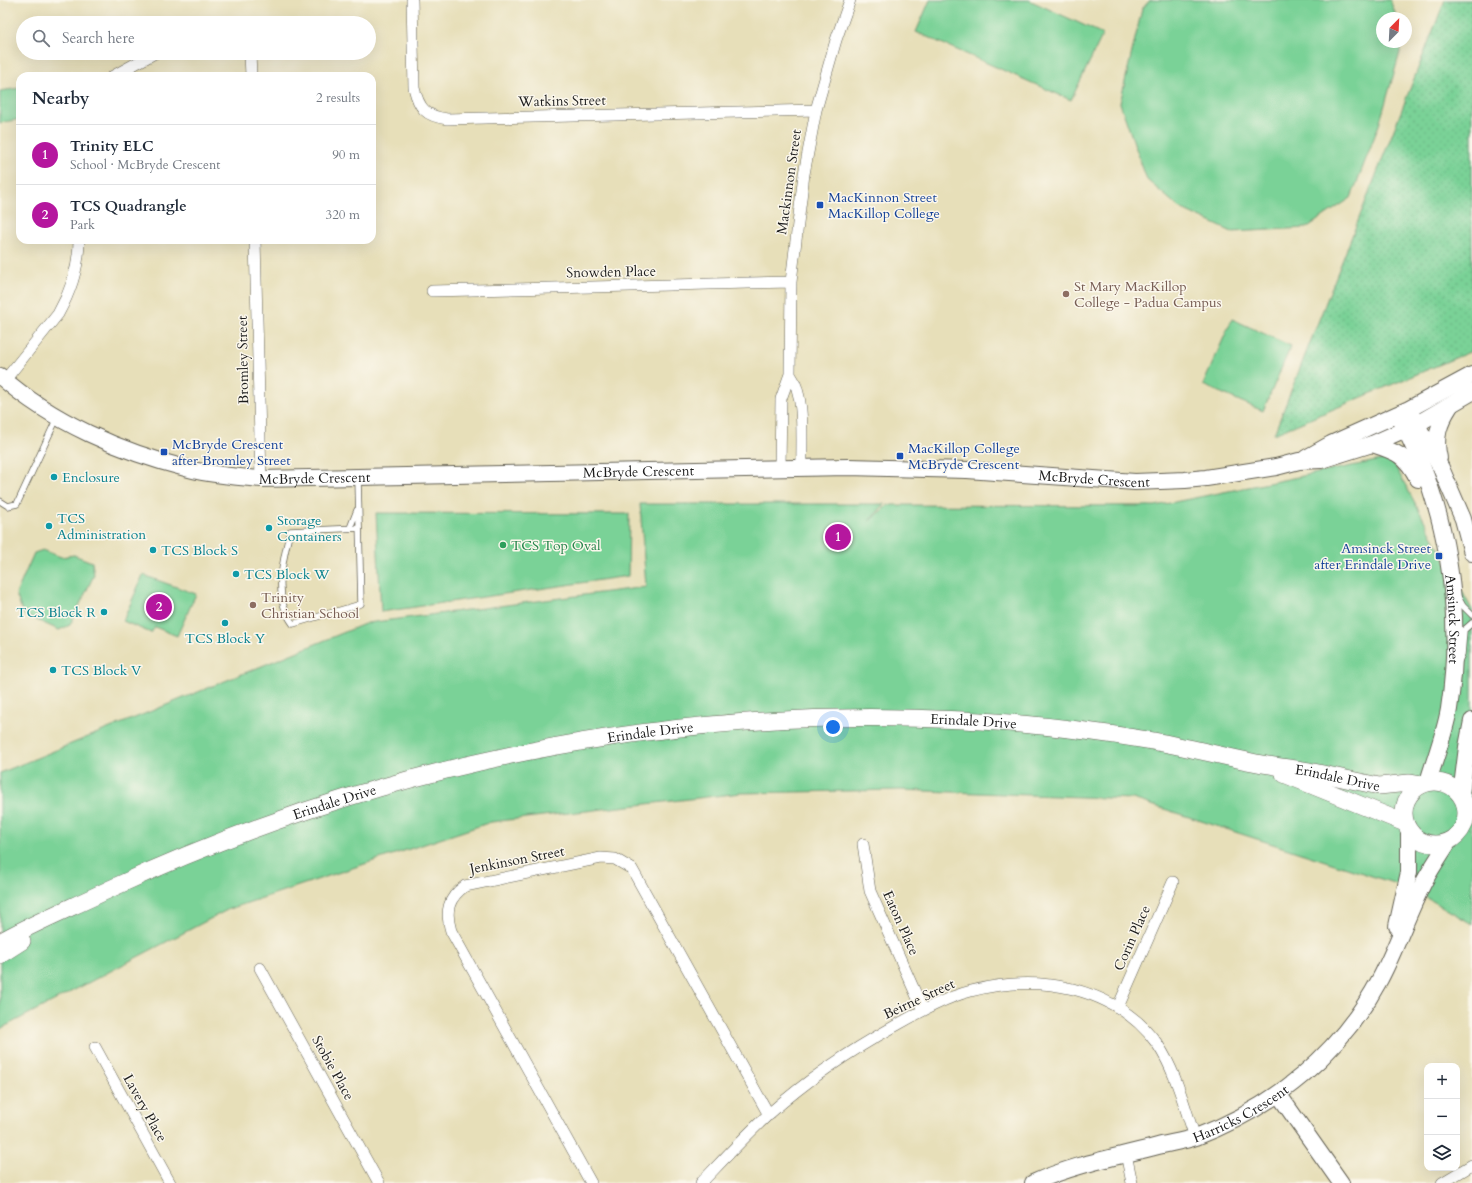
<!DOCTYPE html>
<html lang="en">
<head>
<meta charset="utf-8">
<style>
	:root { --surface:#fff; --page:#f2f2f3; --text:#1f2937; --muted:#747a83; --line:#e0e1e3; --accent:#b5179e }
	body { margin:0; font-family:Cardo,serif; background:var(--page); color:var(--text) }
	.controls { position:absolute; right:12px; bottom:12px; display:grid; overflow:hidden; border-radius:8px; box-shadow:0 4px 16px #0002 }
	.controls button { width:36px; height:36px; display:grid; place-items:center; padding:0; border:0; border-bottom:1px solid var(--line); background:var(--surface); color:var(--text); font:20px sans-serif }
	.compass { position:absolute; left:1376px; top:12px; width:36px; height:36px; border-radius:50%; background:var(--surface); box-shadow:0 4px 16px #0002; rotate:24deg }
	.you { position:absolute; left:833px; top:727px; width:14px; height:14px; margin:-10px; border:3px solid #fff; border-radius:50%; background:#1a73e8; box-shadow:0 0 0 6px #1a73e833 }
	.badge { display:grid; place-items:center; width:26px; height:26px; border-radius:50%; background:var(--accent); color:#fff; font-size:13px; font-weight:700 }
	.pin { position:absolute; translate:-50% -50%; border:2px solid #fff; box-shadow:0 1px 4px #0006 }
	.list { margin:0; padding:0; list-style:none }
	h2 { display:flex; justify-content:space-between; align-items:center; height:52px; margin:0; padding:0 16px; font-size:17px }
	h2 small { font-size:13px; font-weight:400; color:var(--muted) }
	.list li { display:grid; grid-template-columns:26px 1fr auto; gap:12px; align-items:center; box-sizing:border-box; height:60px; padding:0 16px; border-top:1px solid var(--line) }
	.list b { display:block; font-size:15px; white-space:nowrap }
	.list p { margin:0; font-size:13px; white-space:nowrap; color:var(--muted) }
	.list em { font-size:13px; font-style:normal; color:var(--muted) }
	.icon { flex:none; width:22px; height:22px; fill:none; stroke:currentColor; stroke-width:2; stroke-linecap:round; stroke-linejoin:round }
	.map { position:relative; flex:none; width:1472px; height:1183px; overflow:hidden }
	.search { position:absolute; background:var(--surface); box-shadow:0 4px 16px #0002; left:16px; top:16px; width:360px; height:44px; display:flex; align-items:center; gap:10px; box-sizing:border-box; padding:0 14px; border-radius:22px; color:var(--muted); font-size:15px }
	.panel { position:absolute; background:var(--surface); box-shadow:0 4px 16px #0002; left:16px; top:72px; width:360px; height:172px; border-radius:12px }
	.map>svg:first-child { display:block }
	.grass { fill:url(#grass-dots); stroke:#4b775a }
	.park { fill:#7ad297; stroke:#4b775a }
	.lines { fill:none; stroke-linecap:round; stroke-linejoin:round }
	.lane-casing { stroke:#636053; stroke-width:7 }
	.street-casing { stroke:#636053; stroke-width:12 }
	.secondary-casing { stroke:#636053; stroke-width:18 }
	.primary-casing { stroke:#636053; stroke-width:18 }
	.lane { stroke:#fff; stroke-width:5.5 }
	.street { stroke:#fff; stroke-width:11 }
	.secondary { stroke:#fff; stroke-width:16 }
	.primary { stroke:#fff; stroke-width:17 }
	.transit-dot { fill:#1a4fb4; stroke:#fbf7ec; stroke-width:1.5 }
	.education-dot { fill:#8d6e63; stroke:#fbf7ec; stroke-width:1.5 }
	.culture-dot { fill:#0f9aa8; stroke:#fbf7ec; stroke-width:1.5 }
	.leisure-dot { fill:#2e9e5b; stroke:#fbf7ec; stroke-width:1.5 }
	.labels { text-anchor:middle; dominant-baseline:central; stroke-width:3; stroke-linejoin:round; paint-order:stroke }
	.street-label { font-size:14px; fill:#1c1c1c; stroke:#fbf7ec }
	.transit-label { font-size:14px; fill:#164399; stroke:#fbf7ec; text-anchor:start }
	.education-label { font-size:14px; fill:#785e54; stroke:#fbf7ec; text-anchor:start }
	.culture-label { font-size:14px; fill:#0d838f; stroke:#fbf7ec; text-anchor:start }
	.leisure-label { font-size:14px; fill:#27864d; stroke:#fbf7ec; text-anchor:start }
</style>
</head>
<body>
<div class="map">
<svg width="1472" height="1183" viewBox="0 0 1472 1183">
	<defs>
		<pattern id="grass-dots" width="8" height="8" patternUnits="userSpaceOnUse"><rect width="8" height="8" fill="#7ad297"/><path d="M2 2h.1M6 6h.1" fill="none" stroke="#69b482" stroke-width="1.8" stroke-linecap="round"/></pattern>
	</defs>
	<rect width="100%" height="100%" fill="#fbf7ec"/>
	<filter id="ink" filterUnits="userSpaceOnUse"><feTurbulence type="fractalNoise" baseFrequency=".025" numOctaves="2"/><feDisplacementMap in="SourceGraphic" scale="8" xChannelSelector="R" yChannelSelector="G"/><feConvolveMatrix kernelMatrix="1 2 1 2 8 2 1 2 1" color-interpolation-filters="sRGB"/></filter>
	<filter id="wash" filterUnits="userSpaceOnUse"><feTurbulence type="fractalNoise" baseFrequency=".012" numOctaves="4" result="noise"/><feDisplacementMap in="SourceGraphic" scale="16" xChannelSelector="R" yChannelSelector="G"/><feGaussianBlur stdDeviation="0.9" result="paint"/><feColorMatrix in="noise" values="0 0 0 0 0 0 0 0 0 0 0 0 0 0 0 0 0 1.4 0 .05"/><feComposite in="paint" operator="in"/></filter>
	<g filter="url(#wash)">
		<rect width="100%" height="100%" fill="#e7dfb9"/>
		<path class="grass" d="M1445,0H1472V351L1274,434Z"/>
		<path class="park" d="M930,0H1029L1103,34L1071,100L916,32Z
			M1150,0H1390L1397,18H1382V42H1403L1379,125L1351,198L1306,228L1232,232L1180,208L1147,180L1120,103L1142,9Z
			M20,88V119L0,123V91Z
			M1232,319L1291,346L1263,411L1203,385Z
			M1391,458L1472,610V924L1412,889L1133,799L900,790L741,793L491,822L229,909L0,1029V773L367,623L646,587L640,504H885L869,521L888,505L1155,506Z
			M376,513L629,514L628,576L381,612Z
			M43,550L61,557L74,555L92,562L94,575L70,625L59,630L23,614L16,594L34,553Z
			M143,575L196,594L177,636L155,627L151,633L123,621Z"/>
	</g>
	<g filter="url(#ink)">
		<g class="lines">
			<g class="lane-casing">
				<path id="lane" d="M358,478L361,604L293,624C272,597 283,561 290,531L359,528
					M0,501L8,506L17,504L57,418
					M350,528L357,510
					M1458,597L1463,606L1472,615
					M1459,661L1462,654L1464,630L1472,623"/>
			</g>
			<g class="street-casing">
				<path id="street" d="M412,0L414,88C419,108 425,116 447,119L816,110
					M213,23H225
					M250,53L251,76
					M113,76L155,53
					M255,240L261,479
					M432,291L791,282
					M790,374C806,396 801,441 802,468
					M5,380L58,314C71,291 79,267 79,240
					M780,468L781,399L790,374L791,282L804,174L816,110L836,40L850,0
					M863,844L870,891L923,1010
					M260,968L379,1183
					M1118,1007L1173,882
					M95,1047L170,1183
					M1126,1154L1132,1183
					M591,1183L451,931C445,911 448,898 465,886L601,858L615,859L632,869L769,1115
					M701,1183C723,1160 745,1136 769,1114C807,1080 850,1051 895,1026C920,1012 944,998 971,991C1005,982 1040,981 1073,989C1107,998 1138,1016 1158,1045C1176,1072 1184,1106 1195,1137
					M1442,1183L1472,1165"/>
			</g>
			<g class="secondary-casing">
				<g id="secondary">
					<path id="s1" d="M0,376C52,422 121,452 189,469C212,475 237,477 261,479L848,467L967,470L1135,482L1185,480L1206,478L1276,467L1299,461L1321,460L1372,444L1417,424L1472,392"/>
					<path id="s2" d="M1397,415C1448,502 1464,610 1449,709C1445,733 1435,758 1428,782"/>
					<path d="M1412,416L1441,468L1463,519L1472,553"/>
					<path d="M1372,444C1397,452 1406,455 1418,479"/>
					<path d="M1306,458L1331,444L1409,409L1472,375"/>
					<path d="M1439,458C1434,437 1439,423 1450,406"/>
					<path d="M1461,795L1467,747L1472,721"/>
					<path d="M1397,926L1409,872V831"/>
					<path d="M1279,1095L1341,1183"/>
					<path id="s3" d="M1033,1183C1072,1165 1116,1157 1158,1146C1170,1143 1184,1141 1196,1137C1275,1107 1340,1054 1380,979C1397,947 1408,912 1425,880C1432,867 1441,854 1449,841"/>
				</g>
			</g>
			<g class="primary-casing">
				<g id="primary">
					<path d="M1284,774L1405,823"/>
					<circle cx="1435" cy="813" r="31"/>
					<path id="s4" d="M0,942C35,922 73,907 110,889C376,765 669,704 963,720C1024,723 1087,730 1147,740C1183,746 1217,755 1252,762C1271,766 1290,768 1309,771C1332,776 1355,781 1379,786L1409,783L1421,785"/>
					<path d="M0,955L22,941"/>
				</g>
			</g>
			<use href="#lane" class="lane"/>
			<use href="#street" class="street"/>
			<use href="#secondary" class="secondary"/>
			<use href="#primary" class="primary"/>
		</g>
	</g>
	<g class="transit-dot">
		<rect x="816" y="201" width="8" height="8" rx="2"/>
		<rect x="160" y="448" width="8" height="8" rx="2"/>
		<rect x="896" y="452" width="8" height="8" rx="2"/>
		<rect x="1435" y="552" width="8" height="8" rx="2"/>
	</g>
	<g class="education-dot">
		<circle cx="1066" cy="294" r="4"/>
		<circle cx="253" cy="605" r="4"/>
	</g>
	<g class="culture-dot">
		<circle cx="54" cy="477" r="4"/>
		<circle cx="49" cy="526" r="4"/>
		<circle cx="269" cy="528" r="4"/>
		<circle cx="153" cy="550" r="4"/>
		<circle cx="236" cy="574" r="4"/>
		<circle cx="104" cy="612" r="4"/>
		<circle cx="225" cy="623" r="4"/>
		<circle cx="53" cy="670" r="4"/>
	</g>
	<circle class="leisure-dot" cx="503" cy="545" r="4"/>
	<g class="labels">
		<g class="street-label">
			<text transform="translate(562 101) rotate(-1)">Watkins Street</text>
			<text transform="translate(789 182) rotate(-82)">Mackinnon Street</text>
			<text transform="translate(611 272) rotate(-1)">Snowden Place</text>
			<text transform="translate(243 360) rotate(-91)">Bromley Street</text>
			<text stroke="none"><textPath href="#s1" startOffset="663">McBryde Crescent</textPath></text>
			<text stroke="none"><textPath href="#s1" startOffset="339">McBryde Crescent</textPath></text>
			<text stroke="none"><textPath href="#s1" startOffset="1119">McBryde Crescent</textPath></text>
			<text stroke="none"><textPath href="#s2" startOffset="214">Amsinck Street</textPath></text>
			<text stroke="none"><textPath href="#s4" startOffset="1011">Erindale Drive</textPath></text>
			<text stroke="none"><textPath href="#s4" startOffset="687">Erindale Drive</textPath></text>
			<text stroke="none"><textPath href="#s4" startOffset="1380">Erindale Drive</textPath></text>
			<text stroke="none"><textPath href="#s4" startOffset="363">Erindale Drive</textPath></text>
			<text transform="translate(517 860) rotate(-11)">Jenkinson Street</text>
			<text transform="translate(901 923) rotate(66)">Eaton Place</text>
			<text transform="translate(1132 938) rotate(-66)">Corin Place</text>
			<text transform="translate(919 999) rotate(-25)">Beirne Street</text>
			<text transform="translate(333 1068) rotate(61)">Stobie Place</text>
			<text transform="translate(145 1108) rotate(61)">Lavery Place</text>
			<text stroke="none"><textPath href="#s3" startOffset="220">Harricks Crescent</textPath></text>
		</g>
		<g class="transit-label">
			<text x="828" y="197">MacKinnon Street<tspan x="828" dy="16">MacKillop College</tspan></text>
			<text x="172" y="444">McBryde Crescent<tspan x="172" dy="16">after Bromley Street</tspan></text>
			<text x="908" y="448">MacKillop College<tspan x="908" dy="16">McBryde Crescent</tspan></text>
			<text x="1431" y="548" text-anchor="end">Amsinck Street<tspan x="1431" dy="16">after Erindale Drive</tspan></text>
		</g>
		<g class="education-label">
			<text x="1074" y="286">St Mary MacKillop<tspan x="1074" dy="16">College - Padua Campus</tspan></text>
			<text x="261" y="597">Trinity<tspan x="261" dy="16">Christian School</tspan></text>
		</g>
		<g class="culture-label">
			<text x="62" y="477">Enclosure</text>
			<text x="57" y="518">TCS<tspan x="57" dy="16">Administration</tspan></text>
			<text x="277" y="520">Storage<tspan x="277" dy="16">Containers</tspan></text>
			<text x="161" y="550">TCS Block S</text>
			<text x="244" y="574">TCS Block W</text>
			<text x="96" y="612" text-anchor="end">TCS Block R</text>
			<text x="225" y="638" text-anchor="middle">TCS Block Y</text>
			<text x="61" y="670">TCS Block V</text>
		</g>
		<g class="leisure-label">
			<text x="511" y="545">TCS Top Oval</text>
		</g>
	</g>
</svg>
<div class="controls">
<button>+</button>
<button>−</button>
<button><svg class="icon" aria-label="layers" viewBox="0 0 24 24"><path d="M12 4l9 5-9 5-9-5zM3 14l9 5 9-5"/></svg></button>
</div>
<svg class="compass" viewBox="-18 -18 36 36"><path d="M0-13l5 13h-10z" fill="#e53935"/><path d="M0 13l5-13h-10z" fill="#747a83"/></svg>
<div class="you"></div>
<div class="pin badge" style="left:838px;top:537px">1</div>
<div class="pin badge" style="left:159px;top:607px">2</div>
<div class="search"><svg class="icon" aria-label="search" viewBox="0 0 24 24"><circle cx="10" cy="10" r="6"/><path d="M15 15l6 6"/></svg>Search here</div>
<section class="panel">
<h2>Nearby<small>2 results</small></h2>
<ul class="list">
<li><span class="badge">1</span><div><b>Trinity ELC</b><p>School · McBryde Crescent</p></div><em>90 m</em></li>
<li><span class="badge">2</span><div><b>TCS Quadrangle</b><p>Park</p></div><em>320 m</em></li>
</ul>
</section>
</div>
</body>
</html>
